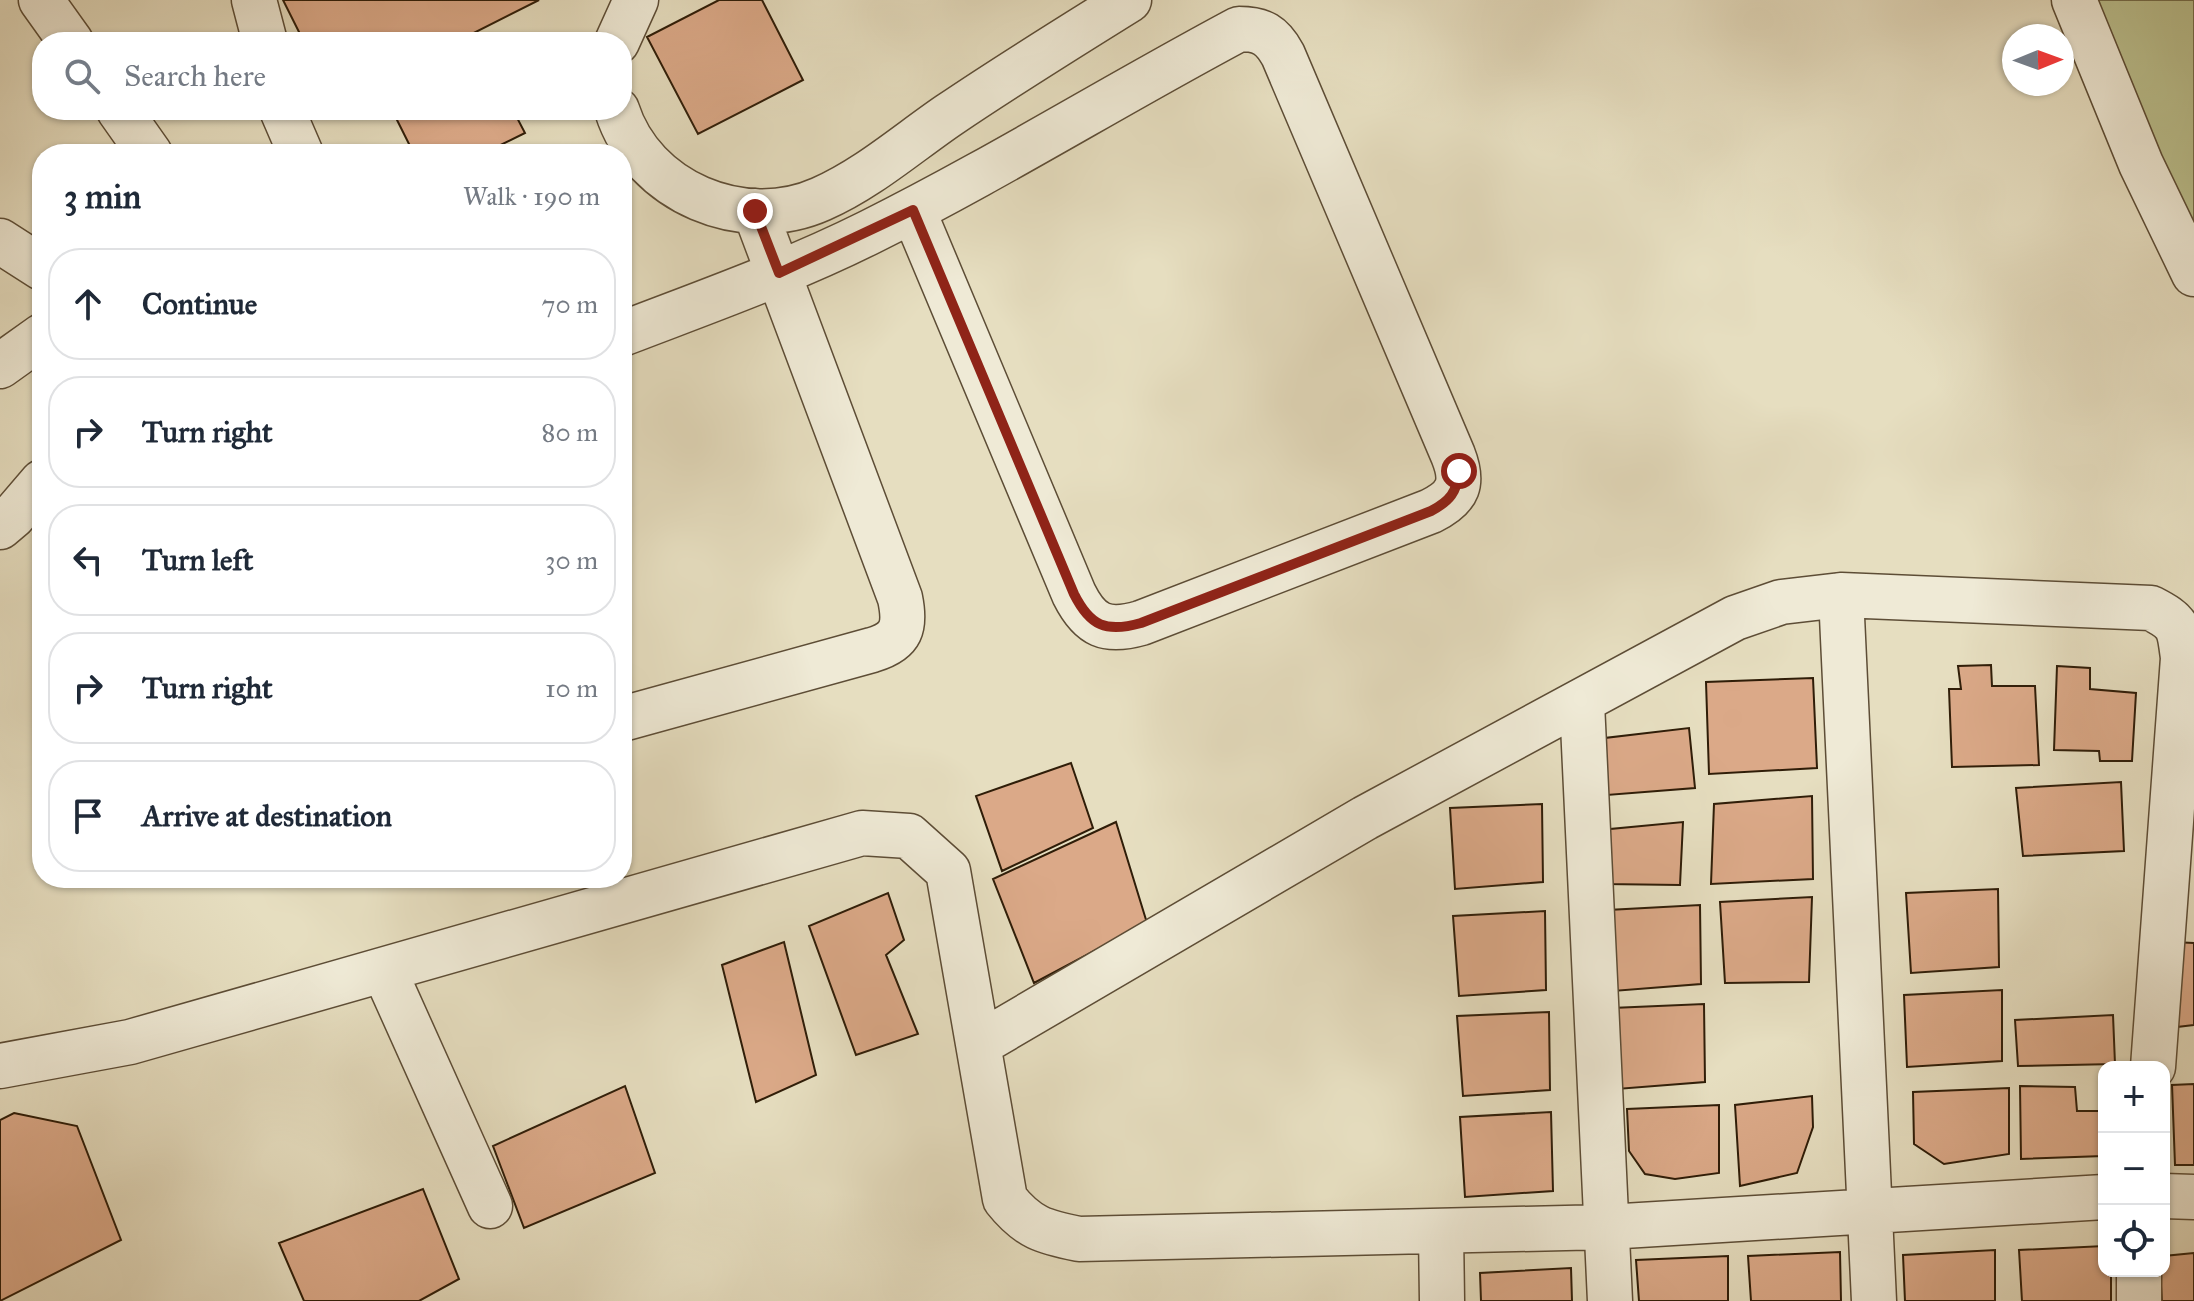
<!DOCTYPE html>
<html lang="en">
<head>
<meta charset="utf-8">
<style>
	:root { --surface:#fff; --page:#f2f2f3; --text:#1f2937; --muted:#747a83; --line:#e0e1e3 }
	body { margin:0; font-family:"IM FELL Great Primer",serif; background:var(--page); color:var(--text) }
	.controls { position:absolute; right:24px; bottom:24px; display:grid; overflow:hidden; border-radius:16px; box-shadow:0 2px 6px #0004 }
	.controls button { width:72px; height:72px; display:grid; place-items:center; padding:0; border:0; border-bottom:2px solid var(--line); background:var(--surface); color:var(--text); font:40px sans-serif }
	.compass { position:absolute; left:2002px; top:24px; width:72px; height:72px; border-radius:50%; background:var(--surface); box-shadow:0 2px 6px #0004; rotate:89deg }
	.stop { position:absolute; width:24px; height:24px; margin:-18px; border:6px solid #8f2418; border-radius:50%; background:#fff }
	.stop.end { background:#8f2418; border-color:#fff; box-shadow:0 2px 8px #0008 }
	.list { margin:0; padding:0; list-style:none }
	h2 { display:flex; justify-content:space-between; align-items:center; height:104px; margin:0; padding:0 32px; font-size:34px }
	h2 small { font-size:26px; font-weight:400; color:var(--muted) }
	.list li { display:grid; grid-template-columns:52px 1fr auto; gap:24px; align-items:center; box-sizing:border-box; height:112px; margin:0 16px 16px; padding:0 16px; border:2px solid var(--line); border-radius:32px }
	.list b { display:block; font-size:30px; white-space:nowrap }
	.list em { font-size:26px; font-style:normal; color:var(--muted) }
	.icon { flex:none; width:44px; height:44px; fill:none; stroke:currentColor; stroke-width:2; stroke-linecap:round; stroke-linejoin:round }
	.map { position:relative; flex:none; width:2194px; height:1301px; overflow:hidden }
	.search { position:absolute; background:var(--surface); box-shadow:0 2px 6px #0004; left:32px; top:32px; width:600px; height:88px; display:flex; align-items:center; gap:20px; box-sizing:border-box; padding:0 28px; border-radius:32px; color:var(--muted); font-size:30px }
	.panel { position:absolute; background:var(--surface); box-shadow:0 2px 6px #0004; left:32px; top:144px; width:600px; height:744px; border-radius:32px }
	.map>svg:first-child { display:block }
	.green { fill:#bbc08e; stroke:#756e4b; stroke-width:2 }
	.building { fill:#dba988; stroke:#2f1d08; stroke-width:2 }
	.lines { fill:none; stroke-linecap:round; stroke-linejoin:round }
	.minor-casing { stroke:#5d4d36; stroke-width:47 }
	.minor { stroke:#efead6; stroke-width:44 }
	.route { stroke:#8f2418; stroke-width:10 }
</style>
</head>
<body>
<div class="map">
<svg width="2194" height="1301" viewBox="0 0 2194 1301">
	<rect width="100%" height="100%" fill="#e6dec0"/>
	<filter id="stains"><feTurbulence type="fractalNoise" baseFrequency=".0025" numOctaves="4"/><feColorMatrix values="0 0 0 0 .2 0 0 0 0 .09 0 0 0 0 .02 0 0 0 .5 -.17"/></filter>
	<radialGradient id="worn" r=".72"><stop offset=".6" stop-color="#630" stop-opacity="0"/><stop offset="1" stop-color="#630" stop-opacity=".3"/></radialGradient>
	<path class="green" d="M2065,0H2194V283Z"/>
	<path class="building" d="M283,0H539L456,42H304Z
		M719,0H762L803,80L698,134L647,37Z
		M392,110H513L525,133L482,154H414Z
		M1991,665L1992,686H2035L2039,765L1952,767L1949,689H1961L1958,666Z
		M2057,666L2090,668V689L2136,693L2132,761H2100L2099,751L2054,750Z
		M1813,678L1817,768L1709,774L1706,682Z
		M1689,728L1695,788L1607,795L1605,738Z
		M1071,763L1093,828L1002,871L976,796Z
		M2121,782L2124,851L2023,856L2016,788Z
		M1812,796L1813,879L1711,884L1714,804Z
		M1542,804L1543,882L1455,889L1450,808Z
		M1116,822L1147,923L1034,983L993,879Z
		M1683,822L1680,885L1604,884L1600,830Z
		M1998,889L1999,967L1911,973L1906,893Z
		M888,893L904,940L886,955L918,1034L856,1055L809,926Z
		M1812,897L1809,982L1725,983L1720,902Z
		M1700,905L1701,984L1613,991L1608,910Z
		M1545,911L1546,990L1459,996L1453,916Z
		M784,942L816,1075L756,1102L722,965Z
		M2173,942L2194,943V1025L2168,1028Z
		M2002,990V1061L1907,1067L1904,995Z
		M1704,1004L1705,1082L1617,1089L1612,1008Z
		M1549,1012L1550,1090L1463,1096L1457,1016Z
		M2113,1015L2115,1064L2018,1066L2015,1020Z
		M2194,1084V1165H2175L2172,1085Z
		M625,1086L655,1173L524,1228L493,1146Z
		M2020,1086L2075,1087L2077,1111H2104L2103,1156L2021,1159Z
		M2009,1088V1154L1944,1164L1914,1144L1913,1092Z
		M1812,1096L1813,1127L1797,1173L1740,1186L1735,1105Z
		M1719,1105V1173L1675,1179L1645,1174L1629,1151L1627,1109Z
		M1551,1112L1553,1191L1465,1197L1460,1117Z
		M14,1113L77,1126L121,1240L0,1301V1120Z
		M423,1189L459,1279L419,1301H304L279,1243Z
		M2104,1246V1271H2111V1301H2022L2019,1250Z
		M1995,1250V1301H1905L1903,1255Z
		M1840,1252L1841,1301H1751L1748,1256Z
		M2194,1253V1301H2162L2160,1271H2164V1256Z
		M1728,1256V1301H1639L1636,1260Z
		M1571,1268L1572,1301H1481L1480,1273Z"/>
	<g class="lines">
		<g class="minor-casing">
			<path id="minor" d="M41,0L71,42
				M254,0L265,42
				M2074,0L2141,164L2194,274
				M617,42L636,0
				M119,110L150,154
				M282,110L301,154
				M617,110C643,192 743,234 821,199C867,179 908,143 949,115C1008,75 1068,38 1129,0
				M0,241L42,268
				M622,334C705,302 790,272 870,232C996,169 1115,95 1239,29C1262,29 1272,35 1283,55L1453,455C1464,483 1459,497 1431,511L1141,623C1106,633 1090,626 1074,594L913,210
				M0,366L42,336
				M0,527L13,516L42,482
				M1841,595L1874,1301
				M1582,703L1610,1301
				M622,719L872,650C902,641 906,627 900,598L755,211
				M384,970L490,1206
				M979,1044L1365,818L1735,618L1781,602L1841,595L2151,608C2180,623 2179,627 2183,658L2153,1067
				M0,1066L130,1042L862,833L909,836L948,871L1005,1199C1028,1228 1044,1232 1079,1239L1607,1227L2104,1197
				M2164,1196L2194,1197
				M1441,1231L1442,1301
				M2139,1301V1271"/>
		</g>
		<use href="#minor" class="minor"/>
	</g>
	<g class="lines">
		<path class="route" d="M755,211L779,273L913,210L1074,594C1090,626 1106,633 1141,623L1431,511C1450,501 1457,492 1459,471"/>
	</g>
	<rect width="100%" height="100%" filter="url(#stains)"/>
	<rect width="100%" height="100%" fill="url(#worn)"/>
</svg>
<div class="controls">
<button>+</button>
<button>−</button>
<button><svg class="icon" aria-label="locate" viewBox="0 0 24 24"><circle cx="12" cy="12" r="6"/><path d="M12 2v4M12 18v4M2 12h4M18 12h4"/></svg></button>
</div>
<svg class="compass" viewBox="-18 -18 36 36"><path d="M0-13l5 13h-10z" fill="#e53935"/><path d="M0 13l5-13h-10z" fill="#747a83"/></svg>
<div class="stop" style="left:1459px;top:471px"></div>
<div class="stop end" style="left:755px;top:211px"></div>
<div class="search"><svg class="icon" aria-label="search" viewBox="0 0 24 24"><circle cx="10" cy="10" r="6"/><path d="M15 15l6 6"/></svg>Search here</div>
<section class="panel">
<h2>3 min<small>Walk · 190 m</small></h2>
<ul class="list">
<li><svg class="icon" aria-label="ahead" viewBox="0 0 24 24"><path d="M12 20V5M6 11l6-6 6 6"/></svg><div><b>Continue</b></div><em>70 m</em></li>
<li><svg class="icon" aria-label="right" viewBox="0 0 24 24"><path d="M7 20v-9h11M14 6l5 5-5 5"/></svg><div><b>Turn right</b></div><em>80 m</em></li>
<li><svg class="icon" aria-label="left" viewBox="0 0 24 24"><path d="M17 20v-9H6M10 6l-5 5 5 5"/></svg><div><b>Turn left</b></div><em>30 m</em></li>
<li><svg class="icon" aria-label="right" viewBox="0 0 24 24"><path d="M7 20v-9h11M14 6l5 5-5 5"/></svg><div><b>Turn right</b></div><em>10 m</em></li>
<li><svg class="icon" aria-label="arrive" viewBox="0 0 24 24"><path d="M6 21V4h12l-3 4 3 4H6"/></svg><div><b>Arrive at destination</b></div></li>
</ul>
</section>
</div>
</body>
</html>
